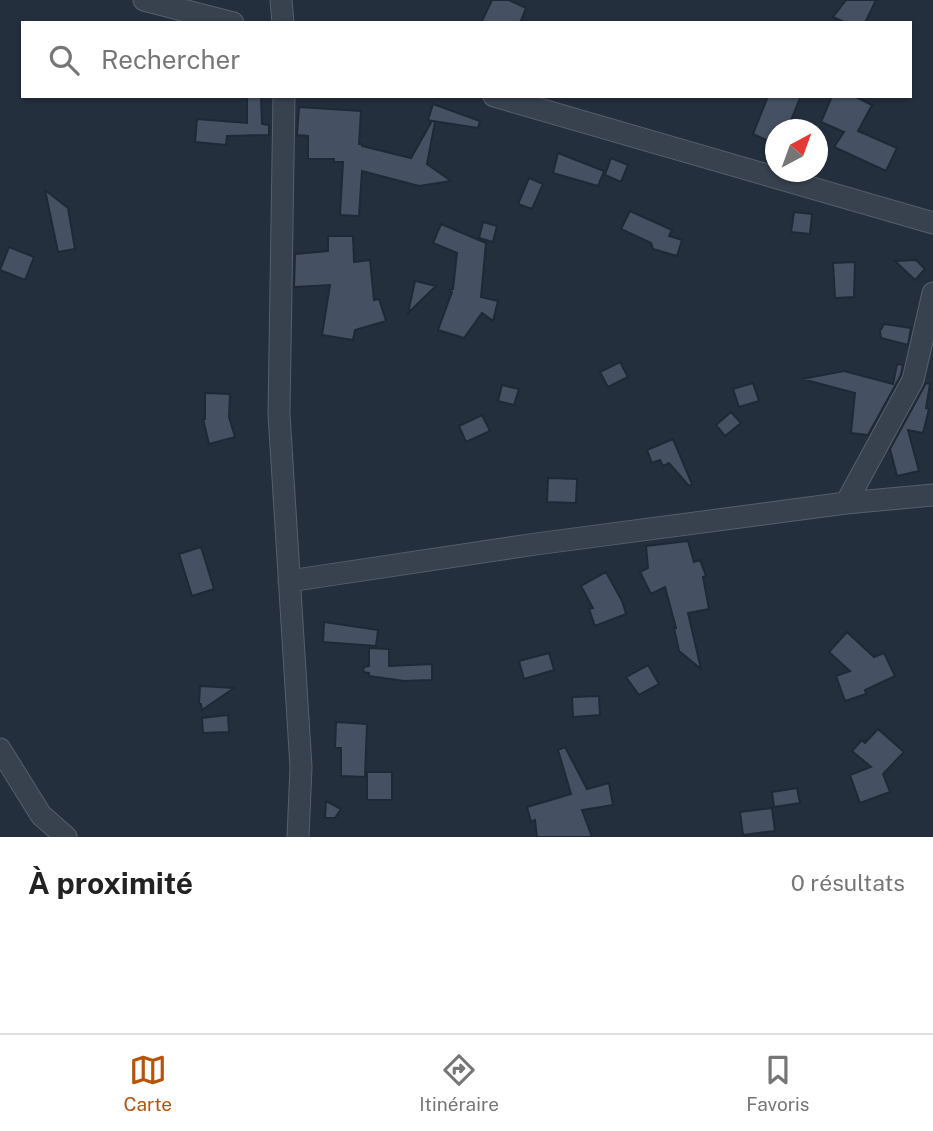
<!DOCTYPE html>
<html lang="fr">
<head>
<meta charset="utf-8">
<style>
	:root { --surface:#fff; --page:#f2f2f2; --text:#222; --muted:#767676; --line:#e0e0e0; --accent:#b45309 }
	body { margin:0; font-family:"Public Sans",sans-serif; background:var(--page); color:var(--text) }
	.compass { position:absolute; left:765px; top:119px; width:63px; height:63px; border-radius:50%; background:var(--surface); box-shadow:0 2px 5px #0004; rotate:41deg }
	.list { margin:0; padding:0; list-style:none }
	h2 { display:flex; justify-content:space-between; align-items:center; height:91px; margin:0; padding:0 28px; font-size:30px }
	h2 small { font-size:23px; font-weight:400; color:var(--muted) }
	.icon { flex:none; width:38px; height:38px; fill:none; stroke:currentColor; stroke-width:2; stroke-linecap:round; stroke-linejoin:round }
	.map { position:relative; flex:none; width:933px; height:837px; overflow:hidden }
	.search { position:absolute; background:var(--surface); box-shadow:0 2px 5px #0004; left:21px; right:21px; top:21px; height:77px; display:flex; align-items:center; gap:18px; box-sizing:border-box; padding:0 24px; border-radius:0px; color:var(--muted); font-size:26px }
	.sheet { height:196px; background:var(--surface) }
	nav { display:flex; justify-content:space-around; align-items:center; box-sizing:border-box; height:98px; border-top:2px solid var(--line); background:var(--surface); font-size:19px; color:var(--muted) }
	nav a { display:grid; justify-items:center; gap:4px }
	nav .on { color:var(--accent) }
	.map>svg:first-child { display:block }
	.building { fill:#455162; stroke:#1f2835; stroke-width:2 }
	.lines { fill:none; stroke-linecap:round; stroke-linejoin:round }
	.minor-casing { stroke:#565f6c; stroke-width:23 }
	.minor { stroke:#38414e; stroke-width:21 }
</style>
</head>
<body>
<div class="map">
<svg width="933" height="837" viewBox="0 0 933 837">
	<rect width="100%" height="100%" fill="#242f3e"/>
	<path class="building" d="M492,0H509L526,8L520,23H481Z
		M846,0H876L865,23H846L833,17Z
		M261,96L262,124L269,125V135L227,136L226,145L195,142L197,119L247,123V97Z
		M768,96H801L787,130H775V144L753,134Z
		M832,96H854L872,105L858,131L897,148L886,171L834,147L844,132L821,122Z
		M433,104L480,121L478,128L433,121L435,122L427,164L451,181L419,186L362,171L359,216L340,215L343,162H334V159H308V136L297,135L299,107L361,111L359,144H362V146L411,158L432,121L428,120Z
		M558,153L604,171L598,186L553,173Z
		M611,158L628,165L621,182L605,175Z
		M529,178L543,184L532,209L518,204Z
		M45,190L68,208L75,249L58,252Z
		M630,211L672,230L669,236L682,240L677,256L653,249L651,243L621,229Z
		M794,212L812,214L810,234L791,232Z
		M483,222L497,226L493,242L479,238Z
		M441,224L486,243L481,297L498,301L493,321L482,313L464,338L438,330L452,292L450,290L453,289L457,253L433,243Z
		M328,236H353L354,262L370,260L374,300L379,299L386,321L355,330L353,340L322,335L330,285L294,287L295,254L328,251Z
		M9,247L34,257L25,280L0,270Z
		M916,260L925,269L915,280L895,261Z
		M855,262L854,297L835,298L833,263Z
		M415,281L436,286L408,313Z
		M884,324L911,328L908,345L881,338L880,331Z
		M620,362L628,377L608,387L600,372Z
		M897,364L903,365L901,375L868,435L851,433L855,393L802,379L844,371L893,384Z
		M753,383L759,401L739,407L733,389Z
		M926,383L930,384L926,408L929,409L923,433L908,430L919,471L897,476L890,449Z
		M502,385L519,389L514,405L498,401Z
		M205,393L230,394L229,417L235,437L209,444L203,419H205Z
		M731,412L741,423L725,436L716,425Z
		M482,415L490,431L466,442L459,426Z
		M673,439L692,484L689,486L669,463L663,466L660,460L652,463L647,450Z
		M548,478L577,479L576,503L547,502Z
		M688,541L694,562L700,560L706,576L703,577L709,609L688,613L701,669L679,651L674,628H676L665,587L651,594L640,572L648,568L646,546Z
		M201,547L214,589L192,596L179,554Z
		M606,572L622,601L626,614L595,626L589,609L593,608L581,586Z
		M324,622L378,630L376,646L323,642Z
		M847,632L874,657L884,653L895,676L865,690L866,694L845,701L836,676L850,671L829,652Z
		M369,648L389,649V666L432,664V680L404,681L369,676V673L363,672L364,667L369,666Z
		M549,653L554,670L524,679L519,661Z
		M648,665L659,684L639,695L626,677Z
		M200,686L234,688L202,710L201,704H199Z
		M599,696L600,715L573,717L572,697Z
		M228,715L229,732L203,733L202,718Z
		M336,722L367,724L365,777L341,776V748H335Z
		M878,729L904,752L883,774L890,792L860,803L850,775L871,767L852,751L862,740L865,743Z
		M565,747L587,789L609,783L613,805L582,810L592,837H537L535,820L531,822L527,807L571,794L558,750Z
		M367,772H392V800H367Z
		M797,788L800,803L774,807L772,792Z
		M326,801L341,809L335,818H325Z
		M772,808L775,831L743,835L740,812Z"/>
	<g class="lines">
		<g class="minor-casing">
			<path id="minor" d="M144,0L233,23
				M281,0L283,23
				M284,96L279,414L301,767L298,837
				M494,96L933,223
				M846,503L913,380L933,293
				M289,581L536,544L846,503L933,495
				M0,749L41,815L66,837"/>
		</g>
		<use href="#minor" class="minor"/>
	</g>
</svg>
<svg class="compass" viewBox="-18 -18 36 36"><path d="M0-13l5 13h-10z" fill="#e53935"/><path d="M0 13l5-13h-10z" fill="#767676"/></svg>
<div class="search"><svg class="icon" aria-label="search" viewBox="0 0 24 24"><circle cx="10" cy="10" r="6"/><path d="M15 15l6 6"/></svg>Rechercher</div>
</div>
<section class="sheet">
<h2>À proximité<small>0 résultats</small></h2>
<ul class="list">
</ul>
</section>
<nav>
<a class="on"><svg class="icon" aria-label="map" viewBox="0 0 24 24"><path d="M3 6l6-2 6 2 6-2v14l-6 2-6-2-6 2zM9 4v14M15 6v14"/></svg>Carte</a>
<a><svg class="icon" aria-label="directions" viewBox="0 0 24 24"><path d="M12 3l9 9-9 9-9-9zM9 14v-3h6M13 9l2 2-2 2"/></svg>Itinéraire</a>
<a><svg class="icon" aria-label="saved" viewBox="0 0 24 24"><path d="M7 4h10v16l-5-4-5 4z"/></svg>Favoris</a>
</nav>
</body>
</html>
